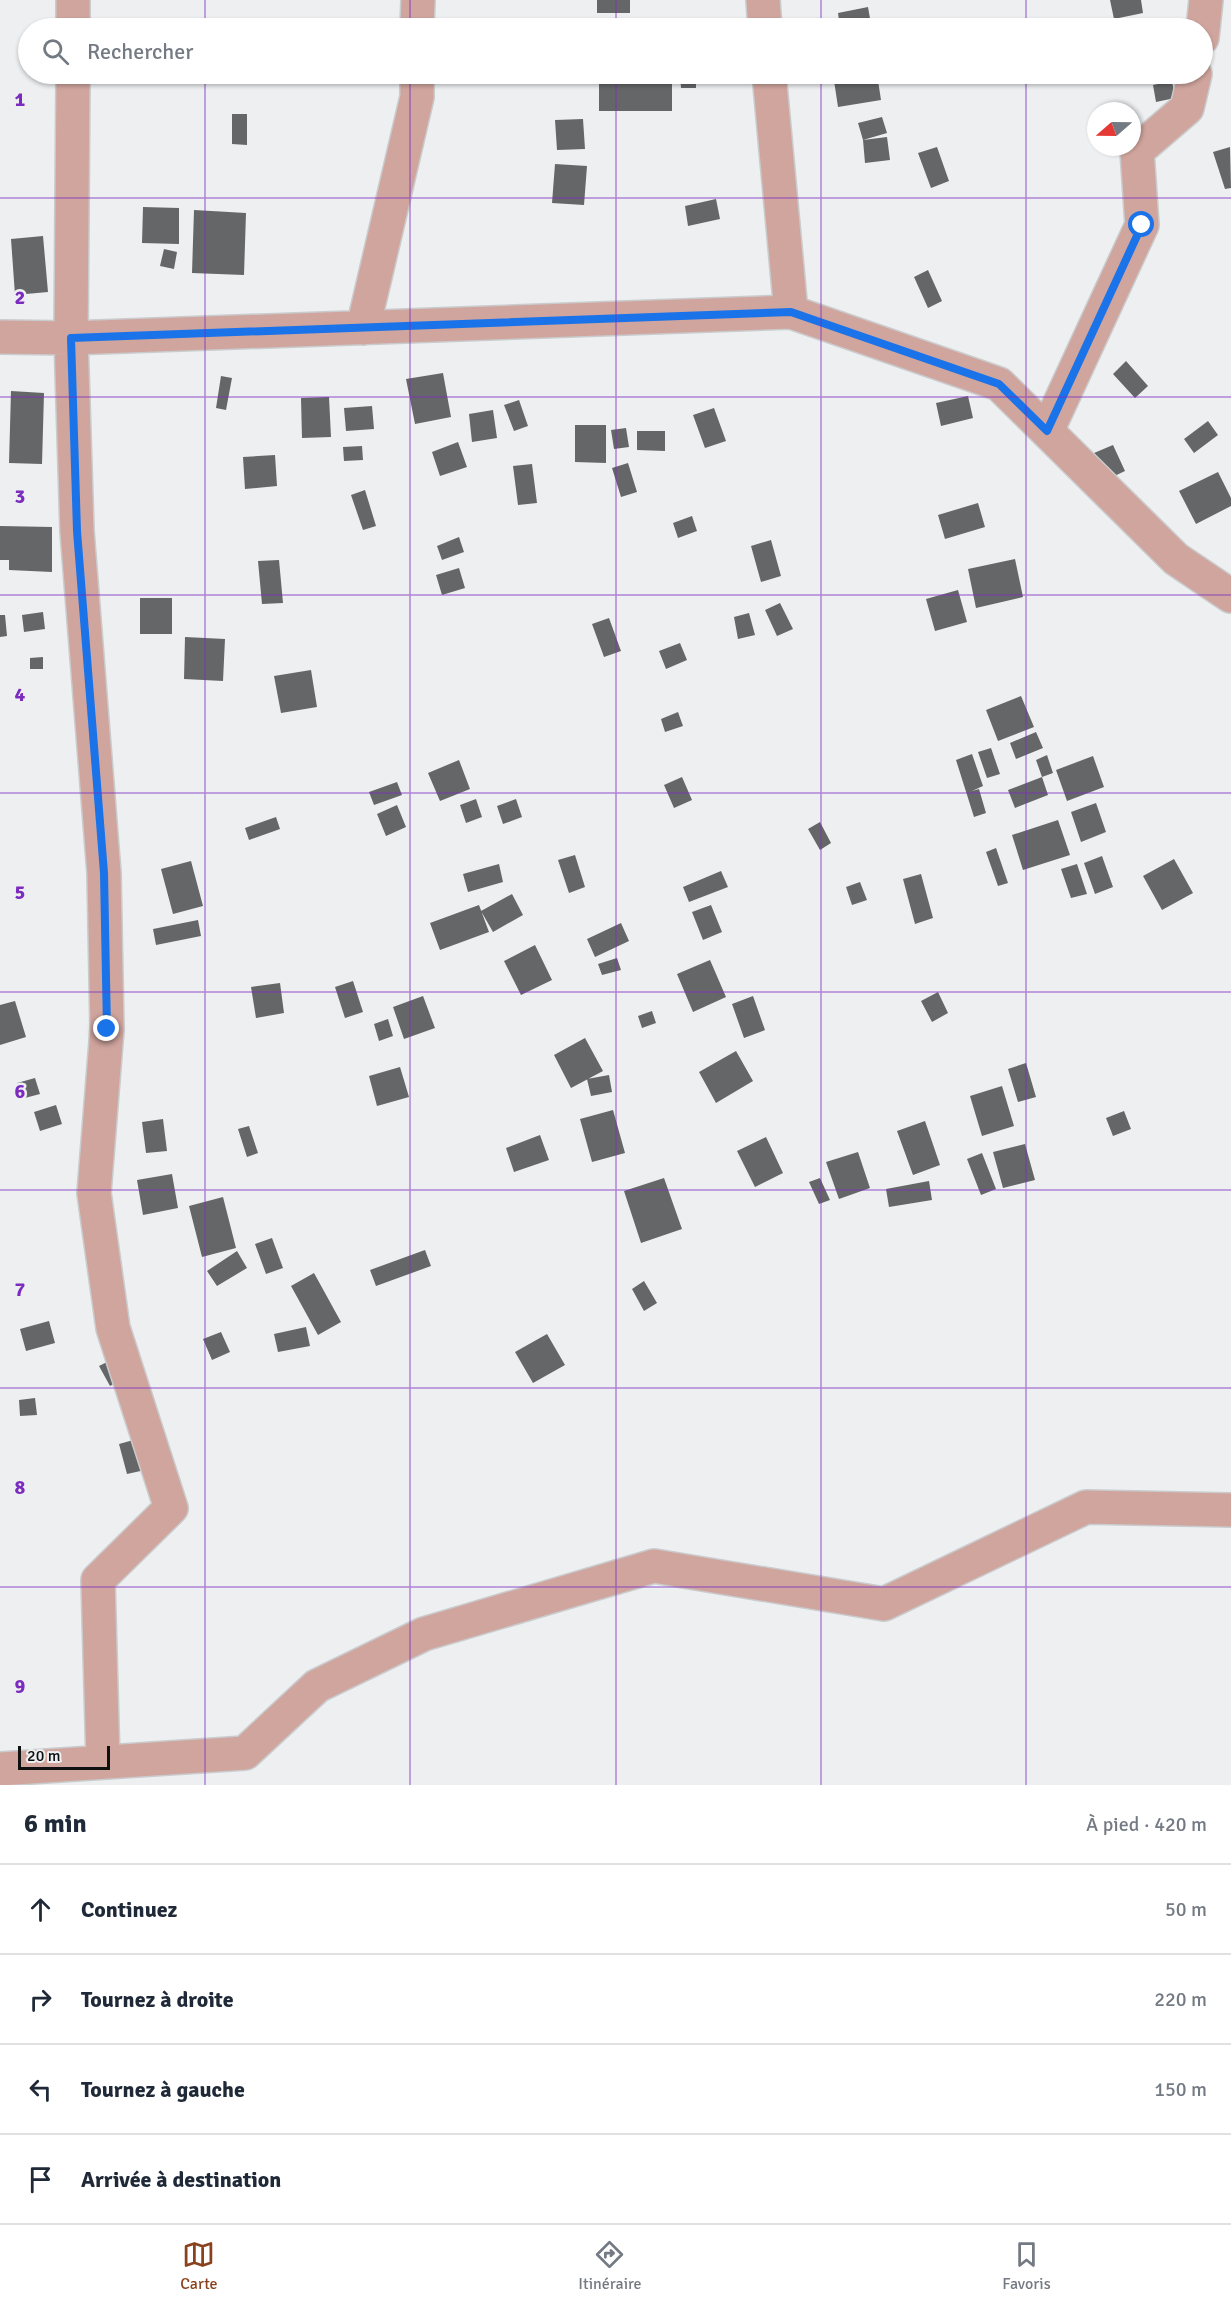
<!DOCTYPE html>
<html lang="fr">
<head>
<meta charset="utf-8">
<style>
	:root { --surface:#fff; --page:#f6f6f7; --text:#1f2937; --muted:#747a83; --line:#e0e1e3; --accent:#89421d }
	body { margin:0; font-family:Signika,sans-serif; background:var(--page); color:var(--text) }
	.compass { position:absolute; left:1087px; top:102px; width:54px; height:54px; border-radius:50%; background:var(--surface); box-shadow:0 2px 4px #0004; rotate:250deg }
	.scale { position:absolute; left:18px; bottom:15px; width:92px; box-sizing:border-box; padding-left:6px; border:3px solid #0f1010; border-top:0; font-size:16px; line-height:21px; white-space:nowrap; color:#0f1010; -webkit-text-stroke:4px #eeeff1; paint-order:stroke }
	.stop { position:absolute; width:18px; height:18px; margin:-14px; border:4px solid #1a73e8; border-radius:50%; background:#fff }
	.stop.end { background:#1a73e8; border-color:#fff; box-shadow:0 2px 6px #0008 }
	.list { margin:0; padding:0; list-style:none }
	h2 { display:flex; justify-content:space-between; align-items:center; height:78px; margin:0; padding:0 24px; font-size:26px }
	h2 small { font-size:20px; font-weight:400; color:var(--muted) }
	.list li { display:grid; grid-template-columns:39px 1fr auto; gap:18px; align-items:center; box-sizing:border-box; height:90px; padding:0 24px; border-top:2px solid var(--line) }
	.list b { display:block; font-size:22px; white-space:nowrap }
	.list em { font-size:20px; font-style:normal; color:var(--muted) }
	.icon { flex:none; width:33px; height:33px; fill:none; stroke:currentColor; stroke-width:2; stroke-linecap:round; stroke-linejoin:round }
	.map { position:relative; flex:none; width:1231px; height:1785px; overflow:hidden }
	.search { position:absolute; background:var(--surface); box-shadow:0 2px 4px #0004; left:18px; right:18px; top:18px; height:66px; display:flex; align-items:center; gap:15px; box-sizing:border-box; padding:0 21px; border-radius:33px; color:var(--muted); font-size:22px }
	.sheet { height:438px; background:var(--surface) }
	nav { display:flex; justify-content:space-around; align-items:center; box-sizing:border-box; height:84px; border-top:2px solid var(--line); background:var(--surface); font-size:16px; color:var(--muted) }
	nav a { display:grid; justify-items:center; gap:3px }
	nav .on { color:var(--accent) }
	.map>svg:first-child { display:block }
	.building { fill:#656667 }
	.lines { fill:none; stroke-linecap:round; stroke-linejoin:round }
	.minor-casing { stroke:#cacbcd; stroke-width:36 }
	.minor { stroke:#d0a59e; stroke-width:33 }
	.route { stroke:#1a73e8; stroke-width:8 }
	.grid { fill:none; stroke:#7b2cbf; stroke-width:1.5; stroke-opacity:0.55 }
	.grid-label { font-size:20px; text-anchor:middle; font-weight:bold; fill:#7b2cbf; stroke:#eeeff1; stroke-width:5; stroke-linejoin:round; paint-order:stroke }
</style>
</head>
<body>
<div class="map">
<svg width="1231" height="1785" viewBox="0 0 1231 1785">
	<rect width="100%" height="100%" fill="#eeeff1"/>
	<path class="building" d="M597,0H630V13H597Z
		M1110,0H1141L1143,13L1114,19Z
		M868,7L871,24L840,28L838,13Z
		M599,74H672V111H599Z
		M680,74H696V88H681Z
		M833,74H877L881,100L838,107Z
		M1172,81L1175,98L1156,102L1153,85Z
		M232,114H247V145L232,144Z
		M882,117L887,133L863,140L887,137L890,160L865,163L863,140L858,123Z
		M583,119L585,149L557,150L555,120Z
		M937,147L949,181L931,188L918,153Z
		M1230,147L1231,188L1225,189L1213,152Z
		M555,164L587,166L584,205L552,203Z
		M716,199L720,219L688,226L685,206Z
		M143,207L179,208V244L142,243Z
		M194,210L246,213L244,275L192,273Z
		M43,236L48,292L15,295L11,239Z
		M164,249L177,252L174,269L160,266Z
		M928,270L942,301L928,308L914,277Z
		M1126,361L1148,386L1135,398L1113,374Z
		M443,373L451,417L415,424L406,379Z
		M221,376L232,378L226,410L216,408Z
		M11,391L44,393L42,464L9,463Z
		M968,396L973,418L941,426L936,403Z
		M329,397L331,437L302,438L301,398Z
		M519,400L528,426L514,431L504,405Z
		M372,406L374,429L346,431L344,408Z
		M714,408L726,441L705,448L693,415Z
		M493,410L497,438L472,442L469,414Z
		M1208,421L1218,435L1194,453L1184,439Z
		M575,425H606V463L575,462Z
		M626,428L629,447L614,449L611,430Z
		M637,431H665V451L637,450Z
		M458,442L467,467L440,476L432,452Z
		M1113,445L1125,471L1106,480L1094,453Z
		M362,446L363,460L344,461L343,447Z
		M275,455L277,486L245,489L243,457Z
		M628,463L637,492L621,497L612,468Z
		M532,464L537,503L518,505L513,466Z
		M1218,472L1231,498V506L1196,524L1179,491Z
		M365,490L376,526L363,530L351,495Z
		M978,503L985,527L945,539L938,515Z
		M692,516L697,531L678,538L673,523Z
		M0,526L52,527V572L9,570V560H0Z
		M459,537L464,552L442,560L437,546Z
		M771,540L781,576L761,582L751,546Z
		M1015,559L1023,597L976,608L968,569Z
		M279,560L283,603L262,604L258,561Z
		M459,568L465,588L442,595L436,575Z
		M958,590L967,622L935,631L926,599Z
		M140,598H172V634H140Z
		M780,603L793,629L777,636L765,610Z
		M43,612L45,629L24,632L22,615Z
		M749,613L755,635L738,639L734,617Z
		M0,615H5L7,636L0,637Z
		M609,618L621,651L604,657L592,624Z
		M185,637L225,639L223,681L184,679Z
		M680,643L687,660L666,669L659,651Z
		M43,657V669H30V658Z
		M311,670L317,707L281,713L274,676Z
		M1021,696L1034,727L998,741L986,710Z
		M678,712L683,726L665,732L661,719Z
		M1036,732L1043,748L1016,759L1010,743Z
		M991,748L1000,774L987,778L978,752Z
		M972,754L983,786L972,791L979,789L986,813L974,817L956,760Z
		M1047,755L1053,773L1042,777L1036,760Z
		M1093,756L1104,787L1067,801L1056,770Z
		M459,760L470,789L440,801L428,773Z
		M682,777L692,800L674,808L664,785Z
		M1042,777L1048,795L1015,808L1008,790Z
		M397,782L402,795L374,805L369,792Z
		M476,799L482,817L466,823L460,805Z
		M516,799L522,817L503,824L497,806Z
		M1096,803L1106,832L1081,842L1071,812Z
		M397,805L406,827L386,836L377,814Z
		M276,817L280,829L249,840L245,828Z
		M1058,820L1070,855L1023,870L1012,835Z
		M820,822L831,843L820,850L808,829Z
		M996,848L1008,883L998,886L986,852Z
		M575,855L585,887L569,893L558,860Z
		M1102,856L1113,887L1095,894L1084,863Z
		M1174,859L1193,893L1162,910L1143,876Z
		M191,861L203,906L173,914L161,869Z
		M499,864L503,882L468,892L463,874Z
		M1077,864L1087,894L1071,898L1061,869Z
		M721,871L728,887L689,902L683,887Z
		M921,874L933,918L915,924L903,879Z
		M860,882L867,900L852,905L846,887Z
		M512,894L523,915L493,932L481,911Z
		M479,905L489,932L440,950L430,923Z
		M711,905L722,932L703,940L692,912Z
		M198,920L201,936L156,945L153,929Z
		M621,923L629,941L595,957L587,939Z
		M535,945L552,980L521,995L504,961Z
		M617,958L621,970L602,975L598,964Z
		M710,960L726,997L693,1012L677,974Z
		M353,981L363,1012L345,1018L335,987Z
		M280,983L284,1013L256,1018L251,987Z
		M938,992L948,1013L932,1022L921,1001Z
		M423,996L435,1028L404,1039L393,1007Z
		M753,996L765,1030L744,1038L732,1004Z
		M15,1001L26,1037L0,1045V1005Z
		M652,1011L656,1023L642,1028L638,1016Z
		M388,1019L393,1036L379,1041L374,1024Z
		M585,1038L603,1071L571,1088L554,1055Z
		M736,1051L753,1081L716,1103L699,1072Z
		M1026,1063L1036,1097L1018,1102L1008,1069Z
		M400,1067L409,1097L377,1106L369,1076Z
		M609,1075L612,1092L591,1096L587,1079Z
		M35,1078L40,1094L21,1099L17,1083Z
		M1002,1086L1014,1126L982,1136L970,1096Z
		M56,1105L62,1124L40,1131L34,1112Z
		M613,1110L625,1153L592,1162L580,1119Z
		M1124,1111L1131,1129L1113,1136L1106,1118Z
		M163,1119L167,1151L146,1153L142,1122Z
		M925,1121L940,1165L913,1175L897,1131Z
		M249,1126L258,1153L247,1157L238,1129Z
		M540,1135L549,1160L514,1172L506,1148Z
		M766,1137L783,1173L755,1187L737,1151Z
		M1025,1144L1035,1180L1003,1188L993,1152Z
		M858,1152L870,1188L839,1199L826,1162Z
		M982,1153L996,1189L981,1195L967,1159Z
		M172,1174L178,1208L143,1215L137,1180Z
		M664,1178L682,1229L641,1243L624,1191Z
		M820,1178L830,1200L819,1204L809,1182Z
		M929,1181L932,1200L889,1207L886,1189Z
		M223,1197L236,1248L202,1257L189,1206Z
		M272,1238L283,1268L266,1274L255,1244Z
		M425,1250L431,1266L376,1286L370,1270Z
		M237,1251L247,1268L217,1286L207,1271Z
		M314,1273L341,1322L318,1335L291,1286Z
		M644,1281L657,1303L644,1311L632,1289Z
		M49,1321L55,1343L26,1351L20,1329Z
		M306,1327L310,1346L278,1352L274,1334Z
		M221,1332L230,1352L212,1360L203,1339Z
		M547,1334L565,1365L533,1383L515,1352Z
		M115,1358L126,1377L110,1386L99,1366Z
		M35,1398L37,1415L20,1416L19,1400Z
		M137,1439L145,1470L127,1474L119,1444Z"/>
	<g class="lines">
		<g class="minor-casing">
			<path id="minor" d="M763,0L765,28
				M73,28V0
				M417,28L418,0
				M1202,38L1206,0
				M73,74L71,338L77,531L104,873L107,1029L94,1193L113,1328L171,1508L98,1580L103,1762
				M769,74L791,312
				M363,328L417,97V74
				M0,337L71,338L791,312L999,384L1176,559L1231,596
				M1047,431L1142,225L1137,151L1187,108L1195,74
				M0,1769L245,1753L317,1686L424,1634L654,1566L884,1604L1086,1507L1231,1510"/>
		</g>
		<use href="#minor" class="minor"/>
	</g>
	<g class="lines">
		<path class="route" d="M107,1029L104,873L77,531L71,338L791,312L999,384L1047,431L1142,225"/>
	</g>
	<path class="grid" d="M205,0V28M410,0V28M616,0V28M821,0V28M1026,0V28M205,74V1785M410,74V1785M616,74V1785M821,74V1785M1026,74V1785M0,198H1231M0,397H1231M0,595H1231M0,793H1231M0,992H1231M0,1190H1231M0,1388H1231M0,1587H1231"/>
	<g class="grid-label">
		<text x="20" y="106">1</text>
		<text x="20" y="304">2</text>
		<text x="20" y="503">3</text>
		<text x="20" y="701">4</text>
		<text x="20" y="899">5</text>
		<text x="20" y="1098">6</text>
		<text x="20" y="1296">7</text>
		<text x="20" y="1494">8</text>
		<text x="20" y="1693">9</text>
	</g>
</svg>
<svg class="compass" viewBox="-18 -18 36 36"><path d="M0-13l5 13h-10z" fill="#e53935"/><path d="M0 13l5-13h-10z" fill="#747a83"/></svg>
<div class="scale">20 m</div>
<div class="stop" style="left:1142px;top:225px"></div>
<div class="stop end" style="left:107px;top:1029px"></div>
<div class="search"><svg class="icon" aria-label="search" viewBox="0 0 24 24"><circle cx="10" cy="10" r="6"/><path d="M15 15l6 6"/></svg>Rechercher</div>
</div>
<section class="sheet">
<h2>6 min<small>À pied · 420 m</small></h2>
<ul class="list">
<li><svg class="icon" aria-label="ahead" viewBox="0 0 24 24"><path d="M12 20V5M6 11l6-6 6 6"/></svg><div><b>Continuez</b></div><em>50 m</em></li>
<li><svg class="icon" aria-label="right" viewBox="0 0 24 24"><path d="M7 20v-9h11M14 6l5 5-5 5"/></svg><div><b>Tournez à droite</b></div><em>220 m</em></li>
<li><svg class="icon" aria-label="left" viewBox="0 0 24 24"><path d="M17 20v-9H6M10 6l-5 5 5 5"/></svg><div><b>Tournez à gauche</b></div><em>150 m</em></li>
<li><svg class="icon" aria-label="arrive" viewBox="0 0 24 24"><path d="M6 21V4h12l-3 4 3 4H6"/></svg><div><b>Arrivée à destination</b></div></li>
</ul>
</section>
<nav>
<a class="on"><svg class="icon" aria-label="map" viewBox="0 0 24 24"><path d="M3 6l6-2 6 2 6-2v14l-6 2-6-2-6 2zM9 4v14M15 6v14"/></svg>Carte</a>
<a><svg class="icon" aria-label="directions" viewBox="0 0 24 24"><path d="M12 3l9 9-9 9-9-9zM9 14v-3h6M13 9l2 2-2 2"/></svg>Itinéraire</a>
<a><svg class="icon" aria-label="saved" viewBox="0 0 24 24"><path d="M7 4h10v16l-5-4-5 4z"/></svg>Favoris</a>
</nav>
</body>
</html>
